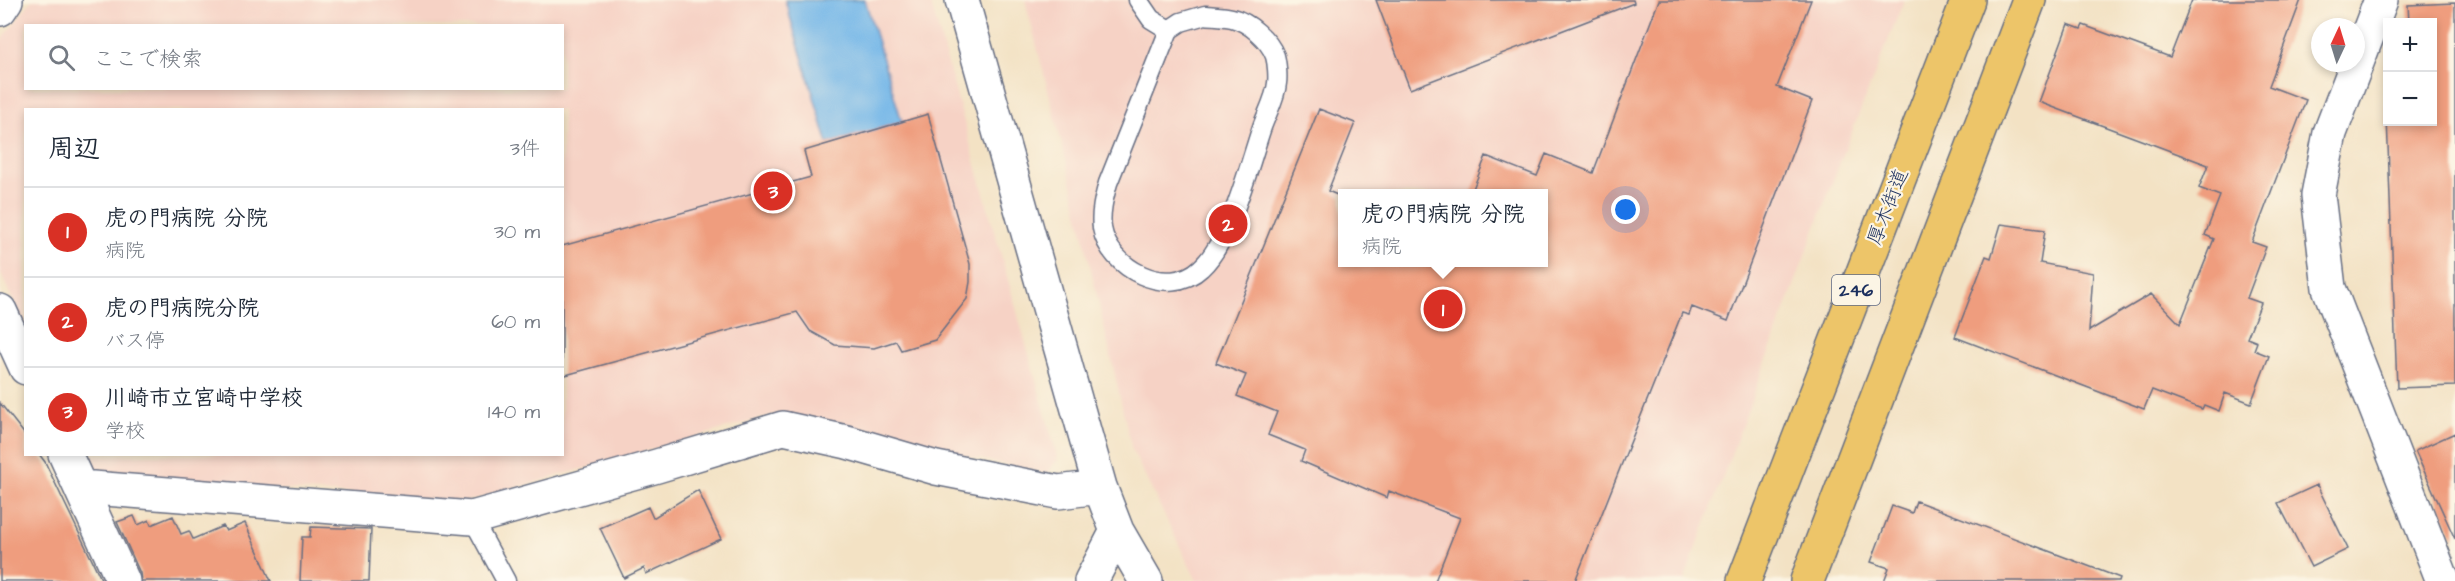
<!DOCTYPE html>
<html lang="ja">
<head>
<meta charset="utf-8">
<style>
	:root { --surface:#fff; --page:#f2f2f3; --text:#1f2937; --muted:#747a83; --line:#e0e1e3; --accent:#d93025 }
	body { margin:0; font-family:"Architects Daughter","Klee One",sans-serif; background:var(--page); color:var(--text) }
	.controls { position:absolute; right:18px; top:18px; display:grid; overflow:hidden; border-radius:0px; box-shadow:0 3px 9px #0003 }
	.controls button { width:54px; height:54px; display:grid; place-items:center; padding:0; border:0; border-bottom:2px solid var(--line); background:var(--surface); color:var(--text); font:30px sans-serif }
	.compass { position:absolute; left:2311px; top:18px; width:54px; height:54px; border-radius:50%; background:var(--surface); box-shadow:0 3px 9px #0003; rotate:4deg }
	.you { position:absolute; left:1626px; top:210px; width:21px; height:21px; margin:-15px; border:4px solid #fff; border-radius:50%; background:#1a73e8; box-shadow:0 0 0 9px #1a73e833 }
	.badge { display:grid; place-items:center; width:39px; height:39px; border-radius:50%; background:var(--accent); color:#fff; font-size:20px; font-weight:700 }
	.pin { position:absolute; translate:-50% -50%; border:3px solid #fff; box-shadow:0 2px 6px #0006 }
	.popup { position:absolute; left:1338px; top:189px; width:210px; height:78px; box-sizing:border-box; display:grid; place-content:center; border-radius:0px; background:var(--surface); filter:drop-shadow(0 2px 4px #0005); font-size:20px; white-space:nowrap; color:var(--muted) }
	.popup b { font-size:22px; color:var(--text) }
	.popup::after { content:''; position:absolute; left:50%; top:100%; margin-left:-12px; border:12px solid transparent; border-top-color:var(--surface) }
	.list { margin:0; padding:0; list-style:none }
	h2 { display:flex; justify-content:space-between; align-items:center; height:78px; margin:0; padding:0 24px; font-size:26px }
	h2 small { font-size:20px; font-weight:400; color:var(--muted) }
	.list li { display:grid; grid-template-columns:39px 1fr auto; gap:18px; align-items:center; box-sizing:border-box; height:90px; padding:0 24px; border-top:2px solid var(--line) }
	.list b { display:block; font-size:22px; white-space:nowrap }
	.list p { margin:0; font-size:20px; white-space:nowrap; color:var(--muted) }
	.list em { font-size:20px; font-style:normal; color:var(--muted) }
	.icon { flex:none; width:33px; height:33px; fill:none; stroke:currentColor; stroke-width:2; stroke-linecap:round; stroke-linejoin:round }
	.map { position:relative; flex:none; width:2455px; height:581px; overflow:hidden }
	.search { position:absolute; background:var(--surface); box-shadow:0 3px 9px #0003; left:24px; top:24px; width:540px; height:66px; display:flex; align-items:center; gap:15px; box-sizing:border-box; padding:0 21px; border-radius:0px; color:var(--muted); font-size:22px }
	.panel { position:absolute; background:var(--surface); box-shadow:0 3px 9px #0003; left:24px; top:108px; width:540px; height:348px; border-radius:0px }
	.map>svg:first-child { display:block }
	.built { fill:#f6d2c5; fill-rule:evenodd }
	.water { fill:#72b6e8; stroke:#4672a3; stroke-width:1.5 }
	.building { fill:#ef9d7e }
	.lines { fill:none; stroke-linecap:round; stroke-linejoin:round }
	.lane-casing { stroke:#676e82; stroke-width:21 }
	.street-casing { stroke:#676e82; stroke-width:36 }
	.highway-casing { stroke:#676e82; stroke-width:36 }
	.lane { stroke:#fff; stroke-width:18 }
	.street { stroke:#fff; stroke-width:33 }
	.highway { stroke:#edc569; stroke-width:33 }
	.labels { text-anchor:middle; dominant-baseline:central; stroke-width:4.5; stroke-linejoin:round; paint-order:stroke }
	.shield { fill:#fcf5e5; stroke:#5e6a86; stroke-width:1.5 }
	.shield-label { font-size:18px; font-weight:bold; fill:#1b2f5e }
	.street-label { font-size:20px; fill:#1b2f5e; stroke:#fcf5e5 }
</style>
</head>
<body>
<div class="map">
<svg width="2455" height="581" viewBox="0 0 2455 581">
	<rect width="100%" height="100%" fill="#fcf5e5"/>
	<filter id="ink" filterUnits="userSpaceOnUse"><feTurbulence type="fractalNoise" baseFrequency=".0167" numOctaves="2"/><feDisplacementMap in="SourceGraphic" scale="12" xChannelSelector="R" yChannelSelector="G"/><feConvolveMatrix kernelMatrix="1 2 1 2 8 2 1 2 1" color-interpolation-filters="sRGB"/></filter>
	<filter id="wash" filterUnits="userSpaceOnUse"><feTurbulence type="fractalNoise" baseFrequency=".008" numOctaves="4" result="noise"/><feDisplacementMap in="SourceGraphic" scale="24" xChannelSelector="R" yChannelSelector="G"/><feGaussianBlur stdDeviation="1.35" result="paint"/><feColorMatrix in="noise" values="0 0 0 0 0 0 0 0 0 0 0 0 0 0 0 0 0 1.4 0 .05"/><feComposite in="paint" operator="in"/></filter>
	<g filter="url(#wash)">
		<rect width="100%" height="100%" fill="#f3e2c4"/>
		<path class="built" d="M32,0H930L1058,459L1047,474L777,414L465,502L96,477L85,455L562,454V110H26L25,327L0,272V42ZM26,26H562V88H26Z
			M1025,0H1904L1840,162L1684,581H1197L1132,450L1068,168ZM1342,194H1544V262H1342Z"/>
		<path class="water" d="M785,0H865L902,122L828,144Z"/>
		<g id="blocks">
			<path class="building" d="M1376,0H1633L1634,3L1410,89Z
				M1659,0H1811L1777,87L1812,101L1728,321L1692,307L1689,315L1682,313L1575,581H1435L1460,518L1389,491L1387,498L1301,461L1305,450L1268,435L1277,412L1237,396L1246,375L1216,363L1319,109L1355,123L1328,191L1342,197V262H1544V194H1471L1486,156L1537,176L1546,154L1593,173Z
				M2192,0H2301L2269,86L2306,100L2252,242L2266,247L2247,298L2261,303L2247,338L2257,342L2254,350L2269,356L2251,403L2225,393L2219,411L2204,405L2202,409L2152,390L2144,409L1955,337L1986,256L1991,258L2001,224L2045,230L2040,263L2093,273L2089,331L2151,294L2180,324L2214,239L2205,235L2220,196L2199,188L2208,165L2039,102L2068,24L2081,29L2083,25L2170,57Z
				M2455,3V386L2397,388L2385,63H2388V122H2433V22H2409L2408,5Z
				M928,114L970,264V282L967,299L935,340L901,350L896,341L874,348L835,345L810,331L797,312L562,376V246L811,177L804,151Z
				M0,403L26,436V454H39L45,462L102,581H0Z
				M2455,433V539L2415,451Z
				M2317,485L2348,549L2311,567L2278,503Z
				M698,490L721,539L646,574L644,568L624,578L600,528L648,507L653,518Z
				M1916,501L2120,578L2119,581H1884L1889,568L1871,562L1892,506L1912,513Z
				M134,516L138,525L149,520L151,525L173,516L181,534L189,531L193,539L223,526L226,531L245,523L271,581H141L140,573L117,522Z
				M311,527L371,529L369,581H300L302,537H310Z"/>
		</g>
	</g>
	<g filter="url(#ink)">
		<use href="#blocks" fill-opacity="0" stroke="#676e82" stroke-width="1.5"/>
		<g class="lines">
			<g class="lane-casing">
				<path id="lane" d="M1138,0L1151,19L1169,30
					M1205,15C1213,16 1223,16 1232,18C1249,22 1269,40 1275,56C1277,63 1278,77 1277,83C1276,97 1267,113 1262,127C1249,165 1230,242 1201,268C1168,299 1109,269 1102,228C1100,212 1104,198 1108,183L1169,30L1181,22Z
					M472,518L506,581"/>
			</g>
			<g class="street-casing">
				<path id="street" d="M962,0L1100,487L1117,531L1146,581
					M2381,0L2330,133L2318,195L2329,288L2443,581
					M0,9L6,0
					M0,311L26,368
					M65,454L123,581
					M80,487L472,518L657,466L783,428L847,442L936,468L1058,492L1100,487
					M1091,581L1117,531"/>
			</g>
			<g class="highway-casing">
				<path id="highway" d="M1744,581L1968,0
					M1807,581L2029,0"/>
			</g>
			<use href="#lane" class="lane"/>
			<use href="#street" class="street"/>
			<use href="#highway" class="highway"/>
		</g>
	</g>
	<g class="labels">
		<rect class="shield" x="1832" y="275" width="48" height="30" rx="4.5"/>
		<g class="shield-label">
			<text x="1856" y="290">246</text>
		</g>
		<g class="street-label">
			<text transform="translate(1888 207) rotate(-69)">厚木街道</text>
		</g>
	</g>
</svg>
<div class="controls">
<button>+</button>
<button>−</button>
</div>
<svg class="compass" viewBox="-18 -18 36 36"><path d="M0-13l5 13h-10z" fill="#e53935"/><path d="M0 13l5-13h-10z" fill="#747a83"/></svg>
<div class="you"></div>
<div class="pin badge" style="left:1443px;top:309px">1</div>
<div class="popup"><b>虎の門病院 分院</b>病院</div>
<div class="pin badge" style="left:1228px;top:224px">2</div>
<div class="pin badge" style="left:773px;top:191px">3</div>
<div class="search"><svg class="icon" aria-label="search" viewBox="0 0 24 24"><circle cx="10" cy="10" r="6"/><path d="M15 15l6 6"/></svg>ここで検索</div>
<section class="panel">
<h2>周辺<small>3件</small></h2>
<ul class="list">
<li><span class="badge">1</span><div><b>虎の門病院 分院</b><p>病院</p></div><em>30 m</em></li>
<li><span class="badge">2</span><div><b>虎の門病院分院</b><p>バス停</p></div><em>60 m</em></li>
<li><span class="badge">3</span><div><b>川崎市立宮崎中学校</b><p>学校</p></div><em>140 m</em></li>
</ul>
</section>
</div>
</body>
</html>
